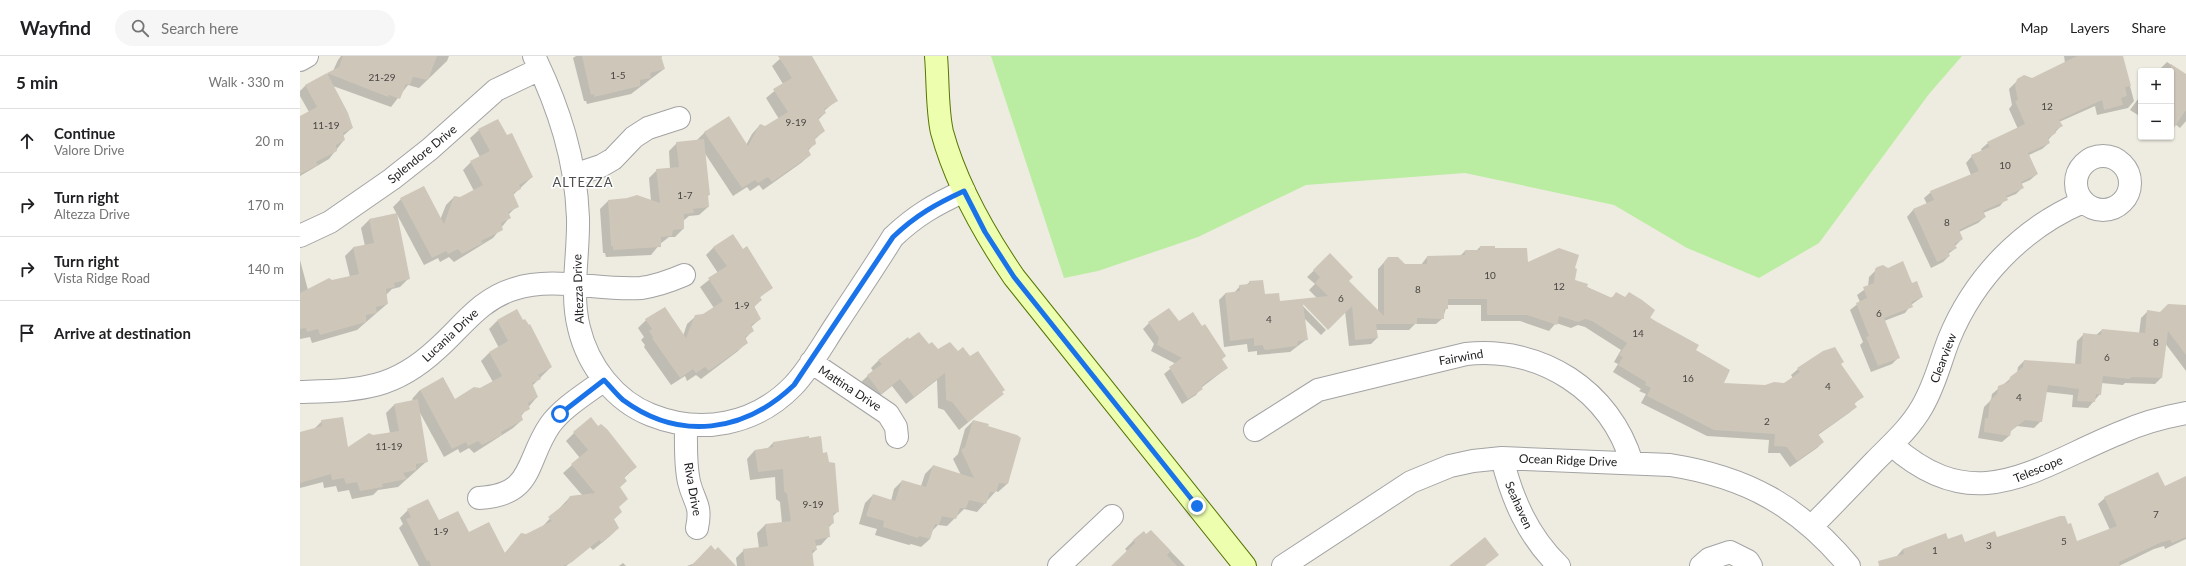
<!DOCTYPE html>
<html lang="en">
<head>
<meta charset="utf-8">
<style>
	:root { --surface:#fff; --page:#f6f6f6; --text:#202124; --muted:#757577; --line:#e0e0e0 }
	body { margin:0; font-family:Lato,sans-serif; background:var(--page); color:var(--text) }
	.controls { position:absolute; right:12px; top:12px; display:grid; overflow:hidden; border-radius:4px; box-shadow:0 1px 3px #0004 }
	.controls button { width:36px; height:36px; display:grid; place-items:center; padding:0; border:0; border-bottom:1px solid var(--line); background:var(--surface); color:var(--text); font:20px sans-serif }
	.stop { position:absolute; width:12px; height:12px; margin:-9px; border:3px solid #1a73e8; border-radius:50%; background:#fff }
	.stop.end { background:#1a73e8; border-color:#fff; box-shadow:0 1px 4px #0008 }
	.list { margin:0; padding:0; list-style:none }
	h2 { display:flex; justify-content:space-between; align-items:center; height:52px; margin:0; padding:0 16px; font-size:17px }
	h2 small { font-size:13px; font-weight:400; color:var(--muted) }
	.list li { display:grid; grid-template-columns:26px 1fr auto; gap:12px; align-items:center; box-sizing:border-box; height:64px; padding:0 16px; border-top:1px solid var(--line) }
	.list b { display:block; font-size:15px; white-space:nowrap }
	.list p { margin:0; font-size:13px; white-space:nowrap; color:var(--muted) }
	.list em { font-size:13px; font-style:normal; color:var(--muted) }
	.icon { flex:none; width:22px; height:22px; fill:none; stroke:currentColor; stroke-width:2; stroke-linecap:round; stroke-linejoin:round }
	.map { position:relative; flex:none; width:1886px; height:510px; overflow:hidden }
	header { display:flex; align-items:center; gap:24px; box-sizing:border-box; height:56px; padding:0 20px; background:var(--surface); border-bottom:1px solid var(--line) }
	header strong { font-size:19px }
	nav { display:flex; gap:22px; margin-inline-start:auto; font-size:14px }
	.search { width:280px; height:36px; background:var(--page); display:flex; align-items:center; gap:10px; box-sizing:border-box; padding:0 14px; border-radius:22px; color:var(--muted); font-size:15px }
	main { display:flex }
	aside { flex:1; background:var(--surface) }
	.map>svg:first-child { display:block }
	.grass { fill:#baeda1 }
	.shadow { fill:#0003 }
	.building { fill:#cec6b9 }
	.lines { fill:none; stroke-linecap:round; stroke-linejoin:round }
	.street-casing { stroke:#a3a3a3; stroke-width:24 }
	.secondary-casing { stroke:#557500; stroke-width:24 }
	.street { stroke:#fff; stroke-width:22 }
	.secondary { stroke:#edfeaf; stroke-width:22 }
	.route { stroke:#1a73e8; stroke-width:5 }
	.labels { text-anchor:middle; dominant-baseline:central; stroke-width:3; stroke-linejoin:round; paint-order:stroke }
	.number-label { font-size:10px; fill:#484643 }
	.street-label { font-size:12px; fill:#1c1c1c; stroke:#fff }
	.neighbourhood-label { font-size:13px; letter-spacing:1px; fill:#4f4f4f; stroke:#fff }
</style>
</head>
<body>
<header>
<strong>Wayfind</strong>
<div class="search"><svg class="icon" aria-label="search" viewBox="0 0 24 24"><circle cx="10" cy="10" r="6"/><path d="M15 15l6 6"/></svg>Search here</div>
<nav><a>Map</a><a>Layers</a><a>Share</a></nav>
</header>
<main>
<aside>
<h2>5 min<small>Walk · 330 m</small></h2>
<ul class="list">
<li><svg class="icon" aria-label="ahead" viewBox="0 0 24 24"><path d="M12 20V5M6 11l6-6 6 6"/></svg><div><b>Continue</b><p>Valore Drive</p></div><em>20 m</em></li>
<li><svg class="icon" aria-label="right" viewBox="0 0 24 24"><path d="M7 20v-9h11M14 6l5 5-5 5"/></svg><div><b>Turn right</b><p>Altezza Drive</p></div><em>170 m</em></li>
<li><svg class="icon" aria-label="right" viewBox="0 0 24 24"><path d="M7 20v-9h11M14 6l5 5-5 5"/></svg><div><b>Turn right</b><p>Vista Ridge Road</p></div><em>140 m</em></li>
<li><svg class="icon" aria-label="arrive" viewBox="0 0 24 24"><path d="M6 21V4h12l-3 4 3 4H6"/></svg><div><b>Arrive at destination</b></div></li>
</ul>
</aside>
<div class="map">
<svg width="1886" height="510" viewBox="0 0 1886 510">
	<rect width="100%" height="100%" fill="#eeece0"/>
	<path class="grass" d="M691,0H1662L1629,38L1519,187L1459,222L1387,192L1314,149L1165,117L1006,129L898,181L798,215L764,222Z"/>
	<path class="shadow" d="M41,0H149L147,5L119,32L108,29L91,51L33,30L52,72L43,80L44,84L29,103L0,120V61L9,56L0,40V35L6,29L33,15L38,4Z
		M276,0H362L361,2L364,13L331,38L287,48L286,45H284L273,2Z
		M483,0H505L537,44L524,55L525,57L518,64L524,75L514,84L515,87L508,95L510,99L501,107L463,134L459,129L450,135L447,131L433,140L404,96L409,139L407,141L408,151L399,159L389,160L383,165V173L375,181H369L360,188L351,199L306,201L305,197H303L300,153L308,145H351L349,122L357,114L370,113L369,95L377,87L396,85L405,76L446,89L452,78L460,69L465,71L479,63L466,42L483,28L472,10Z
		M1764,0H1822L1834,45L1828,52L1797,59L1795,50L1759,66L1761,70L1748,84L1749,87L1742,93L1729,99L1737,118L1730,124L1721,128L1723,131L1716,138L1706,142L1700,150L1683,157L1685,161L1678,167L1659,176L1662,183L1655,190L1656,192L1648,198L1649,200L1643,206L1631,212L1607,161L1613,154L1627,148L1624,142L1631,136L1671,119L1666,107L1672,100L1682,95L1681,93L1688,87L1718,73L1709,53L1712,49L1709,33L1721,21L1732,23L1765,7Z
		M1867,6L1886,19V65L1880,72L1875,68L1871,73V15H1858Z
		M1841,39V61L1830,54Z
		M179,74L207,80L232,121L213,139L217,150L208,159L209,162L193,182L154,206L149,201L140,206L138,202L124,209L93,151L101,143L140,164L146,149L154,141L160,142L174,135L163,114L171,106L180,101L170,82Z
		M96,158L108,223L100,231L92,233L86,239L87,248L57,274L12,287L10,281L0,283V204L8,234L32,225L50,221L45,200L53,192L65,190L61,172L69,164Z
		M414,191L471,232L459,242L461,244L454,251L460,263L451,271L452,275L445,283L446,287L438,295L401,323L396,319L387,325L385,320L371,329L344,291L345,289L341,284L344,281L338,272L346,264L383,280L387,268L396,260L403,259L414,252L400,231L418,217L406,199Z
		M1180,191L1194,193L1227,208L1274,213V225L1311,242L1317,237L1395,295L1422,328L1466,330L1484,328L1493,322L1491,319L1498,313L1540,308L1563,340L1554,348L1556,351L1549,357L1518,379L1523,386L1517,392L1490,411L1480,397H1468L1469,384L1407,380L1341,347L1346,338L1339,335L1341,333L1313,316L1318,308L1314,306L1321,294L1285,271L1278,269L1271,272L1256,267L1249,275L1220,265H1181V249H1147L1143,262L1136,268H1115L1109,274H1076L1077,282L1071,288L1049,290L1045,255L1001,248L1026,274L1021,279L1004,262L1007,283L990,296L957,299V295L948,296L947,288L924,291L919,244L925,238L934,237L940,230L946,229L950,226L964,240L979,246L1017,242L1009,234L1015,228L1007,221L1030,199L1048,225L1078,256V213L1088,202L1104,209H1121L1127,201L1160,200L1165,195H1176Z
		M1578,212L1611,229L1622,241L1611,249L1605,257L1584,265L1598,302L1592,308L1571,316L1560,289L1563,286L1550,254L1560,246L1557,239L1568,231L1569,221Z
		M1886,250V315L1865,287L1861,322L1855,328L1825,327L1823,329L1801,327L1800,338L1788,352L1772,351L1773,339L1746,336L1741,365L1734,372L1717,370L1709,376V380L1702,386L1678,382L1684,351L1691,344L1692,338L1717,317L1718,311L1724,305L1775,308L1777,285L1784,278L1796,279L1802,274L1839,278L1841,262L1847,256L1860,257Z
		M216,255L251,311L232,330L237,341L221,360L222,364L213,372L174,397L169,392L160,397L158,393L144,401L119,355L126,406L98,431L78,434L73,439L52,443L49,434L38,436L36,430L24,432L23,426L0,432V377L13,374L22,365L48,393L73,380L90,377L86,357L94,349L114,345L112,343L120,334L155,345L193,326L181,305L189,297L199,292L189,273L197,265Z
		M849,267H878L925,300L921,304L927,312L901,332L896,339L882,348L864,318L876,308L851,295L854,288L843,273Z
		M609,284L638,294L658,296L702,338L659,374L644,354L638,352L637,324L606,348L592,330L573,345L559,328L573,315L571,312L579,304Z
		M673,365L707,428L698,436L696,435L677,456L664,453L647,470L638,469L632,475L630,483L621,491L611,488L609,489L575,479L577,473L559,468L565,447L573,439L591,445L594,433L602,425L621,430L625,418L633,410L661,419L653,403L658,398L665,373Z
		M274,377L336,411L324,422L326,425L319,432V451L321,456L313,464L318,472L310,480L293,494L290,491L266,510H119L99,472L103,468L100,462L108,454L169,477L204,498L222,478L226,480L242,471L270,441L283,440L263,417L280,402L266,385Z
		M473,387L522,398L538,455L533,460V467L528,472L529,480L521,489L515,490L516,494L512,498L513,510H437L436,502L444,494L459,492L457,477L465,469L482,467L480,446L476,443L475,421L450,424L447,403L455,394L467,393Z
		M1886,421V483L1865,493L1864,490L1854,493L1819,510H1600L1597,500L1603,493L1647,485L1664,487L1697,482L1776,486L1810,474L1798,448L1805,442L1864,431Z
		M851,475L885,510H812L828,496L825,493L833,485L843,476L846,479Z
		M415,495L435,510H387L395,507Z
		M323,507L326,510H319Z"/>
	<path class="building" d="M43,0H137L128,24L113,21L110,29L106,28L100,43L89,39L88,41L27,17L39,11Z
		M282,0H361L365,13L350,17L351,22L340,24V30L294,41V38L291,39Z
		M478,0H512L538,45L524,53L526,57L518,62L525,75L515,82L516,88L508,93L511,99L472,126L468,121L458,127L455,124L442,132L404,76L429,60L448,90L460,68L465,70L488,56L473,33L492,22Z
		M1777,0H1823L1831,30L1825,31L1827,40L1821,42L1823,49L1804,54L1802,44L1759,64L1763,70L1755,74L1756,77L1748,82L1750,87L1728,97L1738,118L1721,126L1724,132L1706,140L1708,144L1683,155L1686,161L1659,174L1663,183L1654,188L1657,192L1648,196L1650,200L1637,206L1613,153L1634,144L1630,135L1679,115L1671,99L1690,91L1687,86L1725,68L1715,45L1718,44L1715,30L1717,23L1724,19L1732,22Z
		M1871,8L1886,18V54L1871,76Z
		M27,17L48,57L53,72L43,77L45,84L36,89L37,95L16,106L18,109L0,118V60L17,51L5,29Z
		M198,63L207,79L212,77L233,121L219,129L221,133L213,137L219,151L208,156L211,162L201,167L203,174L181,185L183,187L162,198L158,193L148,198L146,195L132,202L100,142L124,130L144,168L154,140L160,141L183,129L170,105L190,95L178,73Z
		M404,83L410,139H408L409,151L393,153L394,157L384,158V173L373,174L372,180L361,181V191L313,194V190H311L308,144L327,142L337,139L360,147L356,113L379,111L376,86Z
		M97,157L110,223L94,227L95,231L86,233L88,248L76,251L77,257L66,259V266L20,279L18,273L7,276L6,272L0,273V237L29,222L32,224L59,218L53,191L74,187L69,163Z
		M433,178L443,193L447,190L473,232L460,241L462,244L454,250L461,263L451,269L454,275L445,281L448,287L409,315L405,311L396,317L393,313L380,322L352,282L353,281L349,275L352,273L345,263L365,251L386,282L395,259L403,258L423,245L408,222L427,210L413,191Z
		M1180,190H1195V192H1227L1228,206L1259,192L1279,199L1275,212L1277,213L1275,224L1288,228L1287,231L1312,242L1316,236L1325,241L1329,236L1342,244L1355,254L1350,262L1399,289L1396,294L1430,314L1424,327L1465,329L1474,326L1484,327L1500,316L1497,312L1523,295L1535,291L1544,306L1541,308L1564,341L1554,347L1557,351L1518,378L1524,386L1497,405L1487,391L1474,390L1475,378L1414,374L1347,340L1351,332L1345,329L1346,326L1318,309L1323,301L1319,299L1327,287L1292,265L1285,263L1278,266L1259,260L1257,269L1227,259H1187V243H1148V253H1144V263L1117,262V268H1076L1078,282L1055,284L1052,250L1028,274L1003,248L1008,284L998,285L997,290L966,294L964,293L963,289L954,290V282L930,285L925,237L940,235L939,229L950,228L949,225L963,224L965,238L979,237L980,245L1028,240L1015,227L1020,221L1013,214L1030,197L1053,221L1049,225L1084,260V206L1088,201H1098L1105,208H1127V200L1165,199V194H1180Z
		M1603,205L1612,227L1617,225L1623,241L1611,246L1613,251L1584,262L1600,302L1578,310L1566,281L1569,280L1556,247L1567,242L1563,231L1574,227L1575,213L1577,211L1583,209L1588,212Z
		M1868,248L1886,249V299L1868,275L1862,322L1831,321L1830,323L1803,320L1801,339L1796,338L1795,346L1777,345L1779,333L1748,329L1742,366L1725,364L1711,375L1710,380L1684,376L1685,362H1688L1690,344L1697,338L1698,330L1709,326L1710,321L1723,311L1724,304L1781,308L1783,277L1801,279L1802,273L1845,277L1847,254L1860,256Z
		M869,252L879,265L893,256L902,270L905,268L926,300L922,303L928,312L908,325L901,331L903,333L888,343L869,311L882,302L857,289L859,282L848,266Z
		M217,253L223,264L225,263L229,269L230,268L252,311L238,319L241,323L232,327L238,341L228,347L230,353L221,358L223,364L201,376L202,379L182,389L178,385L168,390L166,386L152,393L120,334L143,321L155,343L174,331L180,332L202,320L189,296L208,285L197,264Z
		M619,276L629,288L632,286L638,293L650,286L658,295L663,291L670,300L678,295L705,334L702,336L704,338L668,366L652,346L646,344L645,317L614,341L600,323L581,338L567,319L582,308L578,304L608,281L609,283Z
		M118,343L128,406L116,408V414L103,417L107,423L82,428L83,431L60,435L57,426L46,428L44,422L32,424L31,418L0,427V376L22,370L21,364L43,361L48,391L69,377L73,379L99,375L94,348Z
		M291,361L298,370L301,368L307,373L337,411L324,421L327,425L320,431L328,443L319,451L322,456L314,463L319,472L302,487L299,484L272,506L263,510H131L129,504L127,505L106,463L111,461L107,453L128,443L139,464L158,455L169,476L189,466L205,497L221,477L226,478L252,465L248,461L266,447L270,440L295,437L271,408L288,394L273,376Z
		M673,364L689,368L688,370L717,379L721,382L708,428L699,427L696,436H690L686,448L669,444L666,452H660L656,463L642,460L639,469L635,468L630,483L619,480L618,482L583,471L584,465L566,460L573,438L595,445L602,424L626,431L633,409L674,422L661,394L665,391Z
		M509,380V382L521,380L523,397L527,396L529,406L535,407L539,456L533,457L534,467L529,469L530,481L515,484L517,494H512L514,510H445L443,493L468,490L465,468L491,465L487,438L484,435L483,413L458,416L455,394L473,391V386Z
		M1858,416L1865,430L1886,420V481L1872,487L1870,484L1862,486L1819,506L1820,510H1579L1578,505L1604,498L1603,493L1646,477L1648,483L1662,478L1665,486L1695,475L1697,481L1760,460H1765L1768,468L1771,467L1777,485L1817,470L1804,441Z
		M851,474L871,495L867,499L877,510H811L835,487L833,484L844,475L846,478Z
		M1185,481L1199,499L1185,510H1149Z
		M411,489L415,494L418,491L436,510H391Z"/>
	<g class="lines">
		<g class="street-casing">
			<path id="street" d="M234,0C259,52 276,104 278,162C279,198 270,237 279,272C288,310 315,345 351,359C401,379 455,369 493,330C510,312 523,288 537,267C556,238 575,210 593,181C616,159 636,148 664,135
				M0,4L7,0
				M1776 127a27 27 0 1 1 54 0a27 27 0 1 1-54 0Z
				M274,119L301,110L313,103L334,81L348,72L379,62
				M0,180L30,166L92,123L130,93L196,34L240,13
				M511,306L588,358L596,371L597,381
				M0,336C58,334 92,335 137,293C162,271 180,243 214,233C255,220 299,235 341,232C356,230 370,225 384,219
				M386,370C386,388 385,408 389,426C394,447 402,448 397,472
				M955,374L1018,334L1166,298C1241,290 1310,334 1332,407
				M1592,389C1677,465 1737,410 1822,376C1842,367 1864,361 1886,357
				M1202,402C1212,443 1228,480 1259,510
				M179,442C235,439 225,405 250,369C263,351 287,337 304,324
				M1512,470C1533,449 1554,427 1575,405C1592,388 1610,372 1622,351C1635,329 1640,306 1649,283C1674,222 1722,172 1783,146
				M759,510L812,460
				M983,510L1111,426L1150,410L1173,405L1202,402L1370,409C1447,421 1499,450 1549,510
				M1401,510L1409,503L1430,496L1448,505L1451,510"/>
		</g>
		<g class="secondary-casing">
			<path id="secondary" d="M636,0C638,23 637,55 642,76C656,128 684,177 714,221L945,510"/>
		</g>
		<use href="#street" class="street"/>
		<use href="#secondary" class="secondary"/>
	</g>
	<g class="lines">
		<path class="route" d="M260,358L304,324C310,330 316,338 323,344C380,386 445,376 494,329L593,181C616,159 636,148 664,135L685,176L714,221L897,450"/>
	</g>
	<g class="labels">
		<g class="number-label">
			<text x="318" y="19">1-5</text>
			<text x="82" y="21">21-29</text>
			<text x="1747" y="50">12</text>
			<text x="496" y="66">9-19</text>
			<text x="26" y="69">11-19</text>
			<text x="1705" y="109">10</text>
			<text x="385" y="139">1-7</text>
			<text x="1647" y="166">8</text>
			<text x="1190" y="219">10</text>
			<text x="1259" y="230">12</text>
			<text x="1118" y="233">8</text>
			<text x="1041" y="242">6</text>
			<text x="442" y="249">1-9</text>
			<text x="1579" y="257">6</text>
			<text x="969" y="263">4</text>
			<text x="1338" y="277">14</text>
			<text x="1856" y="286">8</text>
			<text x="1807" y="301">6</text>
			<text x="1388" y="322">16</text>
			<text x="1528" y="330">4</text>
			<text x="1719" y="341">4</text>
			<text x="1467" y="365">2</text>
			<text x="89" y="390">11-19</text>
			<text x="513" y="448">9-19</text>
			<text x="1856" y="458">7</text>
			<text x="141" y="475">1-9</text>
			<text x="1764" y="485">5</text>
			<text x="1689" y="489">3</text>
			<text x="1635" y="494">1</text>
		</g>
		<g class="street-label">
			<text transform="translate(122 98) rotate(-39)">Splendore Drive</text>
			<text transform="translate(278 233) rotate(-92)">Altezza Drive</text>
			<text transform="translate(150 279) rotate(-43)">Lucania Drive</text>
			<text transform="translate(1161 301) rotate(-10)">Fairwind</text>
			<text transform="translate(1643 302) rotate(-69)">Clearview</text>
			<text transform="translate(550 332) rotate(33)">Mattina Drive</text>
			<text transform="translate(1268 404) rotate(2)">Ocean Ridge Drive</text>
			<text transform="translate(1738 413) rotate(-22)">Telescope</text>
			<text transform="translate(393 433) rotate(80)">Riva Drive</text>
			<text transform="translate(1219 449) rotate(66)">Seahaven</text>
		</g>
		<g class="neighbourhood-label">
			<text x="283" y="126">ALTEZZA</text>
		</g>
	</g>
</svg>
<div class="controls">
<button>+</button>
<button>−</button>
</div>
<div class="stop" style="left:260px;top:358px"></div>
<div class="stop end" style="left:897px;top:450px"></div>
</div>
</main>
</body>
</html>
